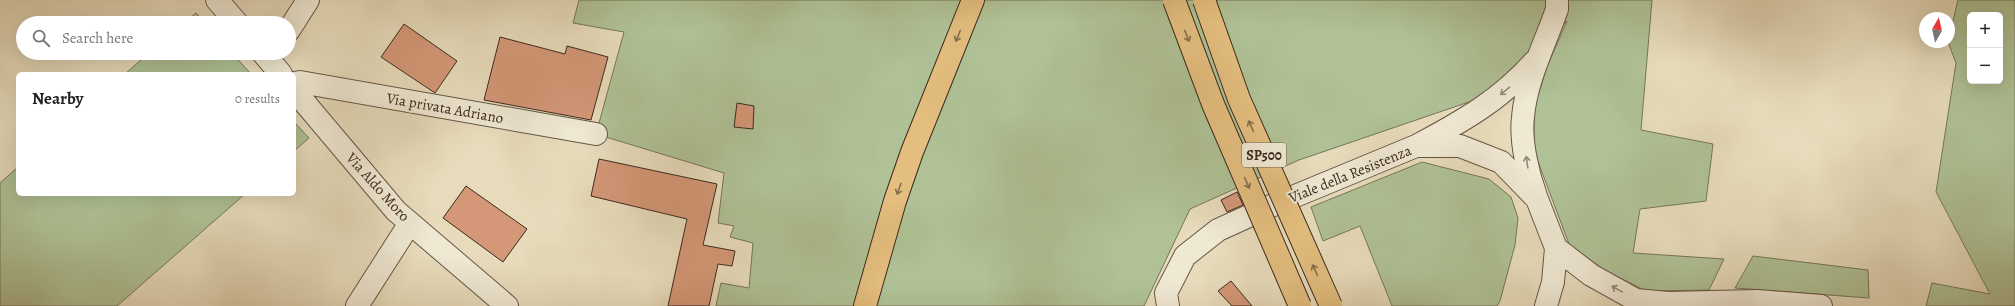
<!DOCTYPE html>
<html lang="en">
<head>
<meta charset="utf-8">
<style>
	:root { --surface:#fff; --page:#f6f6f6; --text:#202124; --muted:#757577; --line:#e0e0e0 }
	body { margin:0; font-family:Alegreya,serif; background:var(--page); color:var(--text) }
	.controls { position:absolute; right:12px; top:12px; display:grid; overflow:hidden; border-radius:6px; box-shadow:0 4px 16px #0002 }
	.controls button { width:36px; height:36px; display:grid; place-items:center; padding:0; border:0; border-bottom:1px solid var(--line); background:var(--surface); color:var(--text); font:20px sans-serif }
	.compass { position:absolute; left:1919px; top:12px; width:36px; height:36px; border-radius:50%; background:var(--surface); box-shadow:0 4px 16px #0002; rotate:8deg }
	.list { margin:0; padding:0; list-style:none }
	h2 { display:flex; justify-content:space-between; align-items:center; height:52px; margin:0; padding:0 16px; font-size:17px }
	h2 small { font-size:13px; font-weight:400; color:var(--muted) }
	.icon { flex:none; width:22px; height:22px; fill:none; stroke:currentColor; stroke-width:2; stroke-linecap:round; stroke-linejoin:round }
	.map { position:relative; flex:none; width:2015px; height:306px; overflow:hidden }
	.search { position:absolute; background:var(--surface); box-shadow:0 4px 16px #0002; left:16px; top:16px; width:280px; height:44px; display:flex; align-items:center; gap:10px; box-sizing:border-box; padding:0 14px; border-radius:22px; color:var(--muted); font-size:15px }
	.panel { position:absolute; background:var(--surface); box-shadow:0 4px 16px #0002; left:16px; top:72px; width:280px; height:124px; border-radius:6px }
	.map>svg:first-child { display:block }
	.green { fill:#afc195; stroke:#75765a; fill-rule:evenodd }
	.building { fill:#d49777; stroke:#3b2a20 }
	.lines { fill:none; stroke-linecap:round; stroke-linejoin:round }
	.minor-casing { stroke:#665647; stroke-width:24 }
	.highway-casing { stroke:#3b2a20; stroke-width:24 }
	.minor { stroke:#efe8d3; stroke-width:22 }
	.highway { stroke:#e4be7e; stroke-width:22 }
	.highway-bridge-casing { stroke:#3b2a20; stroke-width:24; stroke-linecap:butt }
	.highway-bridge { stroke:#e4be7e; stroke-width:22 }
	.oneway { stroke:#876d4a }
	.oneway2 { stroke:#95897a }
	.labels { text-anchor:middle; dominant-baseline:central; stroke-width:4; stroke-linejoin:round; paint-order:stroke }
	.shield { fill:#efe8d3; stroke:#716356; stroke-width:1 }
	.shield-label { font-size:14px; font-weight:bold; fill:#3b2a20 }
	.street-label { font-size:15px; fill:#3b2a20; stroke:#efe8d3 }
</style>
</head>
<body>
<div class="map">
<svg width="2015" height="306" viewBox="0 0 2015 306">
	<rect width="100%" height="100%" fill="#e7dbbb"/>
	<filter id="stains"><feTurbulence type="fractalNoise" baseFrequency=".005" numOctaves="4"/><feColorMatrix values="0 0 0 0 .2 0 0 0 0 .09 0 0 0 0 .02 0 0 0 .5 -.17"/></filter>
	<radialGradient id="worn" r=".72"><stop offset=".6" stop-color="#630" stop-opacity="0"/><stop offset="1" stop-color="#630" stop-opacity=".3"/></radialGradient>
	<path class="green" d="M579,0H1652L1641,130L1713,144L1706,201L1640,209L1633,253L1724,259L1709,290L1646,291L1604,270L1569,244L1534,151V108L1547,67L1567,21L1507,89L1299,160L1190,209L1144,306H716L721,283L749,288L753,243L730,237L734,226L718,223L724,173L596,134L624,32L573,23Z
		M1958,0H2015V306H1926L1932,283L1990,294L1936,192L1956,63L1948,42ZM1970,15H2000V81H1970Z
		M196,13L205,23H184Z
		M149,53H232L251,74H125Z
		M294,122L309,138L294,151Z
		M1422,162L1489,179L1511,197L1518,218L1515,245L1500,301L1497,306H1392L1360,226L1323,241L1311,207Z
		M18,167V194H245L117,306H0V183Z
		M1753,256L1868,270L1869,298L1735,288Z"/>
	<path class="building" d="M404,24L457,61L435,93L381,57Z
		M500,37L565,54L567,46L608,57L591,120L484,100Z
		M737,103L754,106L753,129L734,127Z
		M599,159L717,184L703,245L735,251L732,266L718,264L709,306H668L687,219L591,196Z
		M466,186L527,229L503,262L443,218Z
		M1237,192L1243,205L1227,212L1221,200Z
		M1231,281L1252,306H1232L1218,291Z"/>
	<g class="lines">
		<g class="minor-casing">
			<path id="minor" d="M217,0L237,23
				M289,30L308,0
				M263,53L281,74
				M294,83L300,82L596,134
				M294,90L396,211L507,306
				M1418,145C1463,121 1500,100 1534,62
				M1536,196C1528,174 1520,141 1523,117C1526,80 1545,44 1557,9V0
				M1556,248L1591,275L1636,300L1668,303L1757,301L1821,306
				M357,306L410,223
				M1168,306L1166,293L1185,256L1218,230L1271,206L1416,146H1460L1501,162L1537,199L1556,248L1553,282L1546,306"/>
		</g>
		<g class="highway-casing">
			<path id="highway" d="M865,306L895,201L912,152L973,0"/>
		</g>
		<use href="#minor" class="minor"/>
		<use href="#highway" class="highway"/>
		<g class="highway-bridge-casing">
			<path id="highway-bridge" d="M1174,0L1213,104L1300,306
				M1204,0L1239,99L1331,306"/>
		</g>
		<use href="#highway-bridge" class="highway-bridge"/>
	</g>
	<defs><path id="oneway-shaft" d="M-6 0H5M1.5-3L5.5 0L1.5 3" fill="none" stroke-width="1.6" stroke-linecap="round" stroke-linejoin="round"/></defs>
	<g class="oneway">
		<use href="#oneway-shaft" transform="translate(958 36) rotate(113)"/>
		<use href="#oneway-shaft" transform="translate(1187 36) rotate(69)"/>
		<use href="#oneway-shaft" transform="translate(1251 126) rotate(-114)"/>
		<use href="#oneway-shaft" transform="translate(1247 183) rotate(67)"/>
		<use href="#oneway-shaft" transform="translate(899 189) rotate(109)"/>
		<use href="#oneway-shaft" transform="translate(1315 270) rotate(-114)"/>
	</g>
	<g class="oneway2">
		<use href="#oneway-shaft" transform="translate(1505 91) rotate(140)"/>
		<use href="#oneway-shaft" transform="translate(1527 162) rotate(-98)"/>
		<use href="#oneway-shaft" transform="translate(1617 289) rotate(-151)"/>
	</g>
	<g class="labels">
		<rect class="shield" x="1242" y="143" width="44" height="24" rx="3"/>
		<g class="shield-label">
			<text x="1264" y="155">SP500</text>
		</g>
		<g class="street-label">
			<text transform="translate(445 108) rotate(10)">Via privata Adriano</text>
			<text transform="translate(1350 174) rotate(-22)">Viale della Resistenza</text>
			<text transform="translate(378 187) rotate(48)">Via Aldo Moro</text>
		</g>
	</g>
	<rect width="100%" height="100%" filter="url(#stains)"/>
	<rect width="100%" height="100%" fill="url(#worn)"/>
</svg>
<div class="controls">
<button>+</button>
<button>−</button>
</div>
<svg class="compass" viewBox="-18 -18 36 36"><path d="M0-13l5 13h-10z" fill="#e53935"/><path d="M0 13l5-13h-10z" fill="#757577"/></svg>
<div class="search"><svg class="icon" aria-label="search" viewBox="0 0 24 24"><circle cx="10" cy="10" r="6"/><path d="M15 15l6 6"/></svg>Search here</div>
<section class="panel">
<h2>Nearby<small>0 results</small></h2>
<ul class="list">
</ul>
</section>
</div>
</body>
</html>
